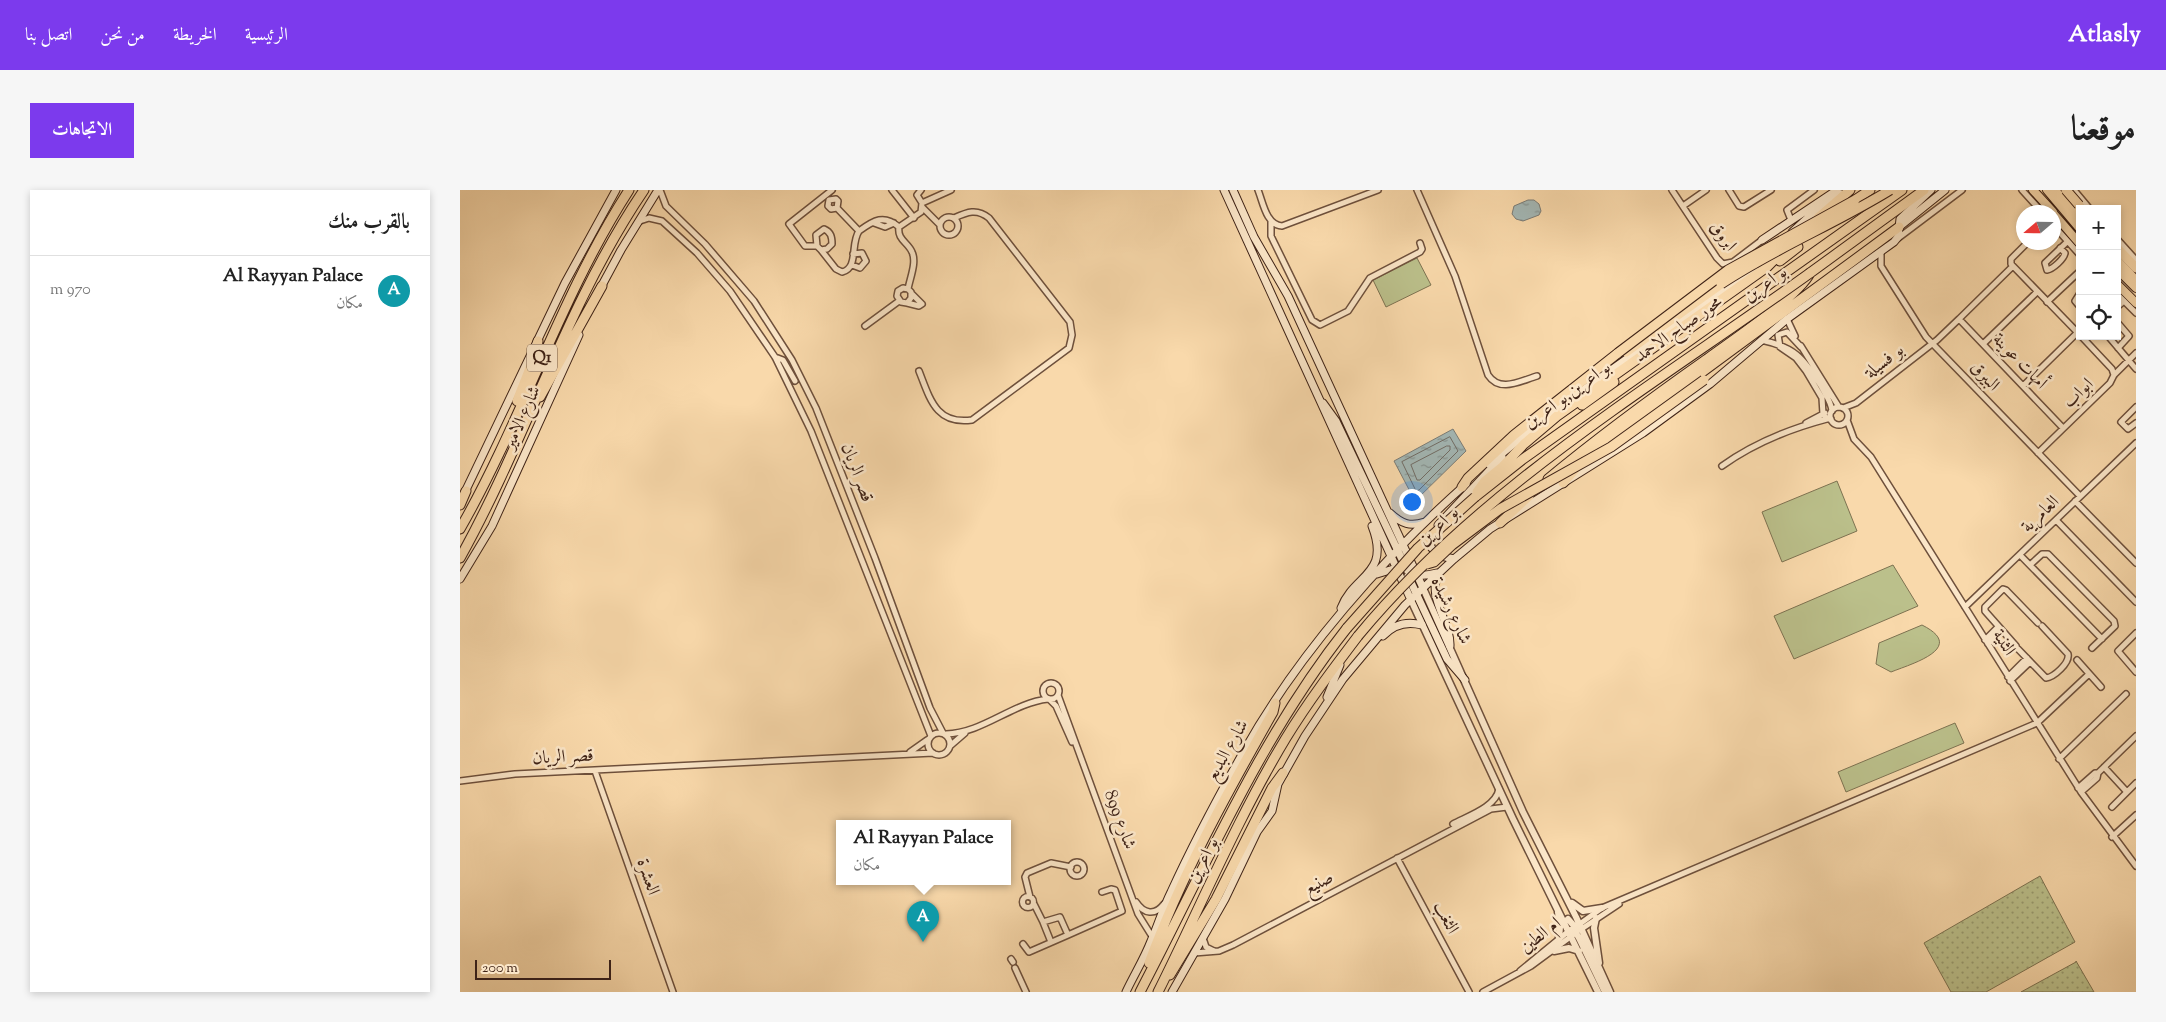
<!DOCTYPE html>
<html lang="ar">
<head>
<meta charset="utf-8">
<style>
	:root { --surface:#fff; --page:#f6f6f6; --text:#222; --muted:#767676; --line:#e0e0e0; --accent:#7c3aed }
	body { margin:0; font-family:"Sorts Mill Goudy",Amiri,serif; background:var(--page); color:var(--text); direction:rtl }
	.controls { position:absolute; right:15px; top:15px; display:grid; overflow:hidden; border-radius:0px; box-shadow:0 2px 8px #0003 }
	.controls button { width:45px; height:45px; display:grid; place-items:center; padding:0; border:0; border-bottom:1px solid var(--line); background:var(--surface); color:var(--text); font:25px sans-serif }
	.compass { position:absolute; left:1556px; top:15px; width:45px; height:45px; border-radius:50%; background:var(--surface); box-shadow:0 2px 8px #0003; rotate:250deg }
	.scale { position:absolute; left:15px; bottom:12px; width:136px; box-sizing:border-box; padding-left:5px; border:2px solid #3f2317; border-top:0; font-size:14px; line-height:18px; white-space:nowrap; color:#3f2317; -webkit-text-stroke:4px #fbe6c8; paint-order:stroke }
	.you { position:absolute; left:951px; top:311px; width:18px; height:18px; margin:-12px; border:4px solid #fff; border-radius:50%; background:#1a73e8; box-shadow:0 0 0 8px #1a73e833 }
	.badge { display:grid; place-items:center; width:32px; height:32px; border-radius:50%; background:var(--accent); color:#fff; font-size:16px; font-weight:700 }
	.pin { position:absolute; translate:-50% -41px; filter:drop-shadow(0 1px 2px #0008) }
	.pin::after { content:''; position:absolute; top:26px; width:18px; height:15px; background:inherit; clip-path:polygon(0 0,100% 0,50% 100%) }
	.popup { position:absolute; left:376px; top:630px; width:175px; height:65px; box-sizing:border-box; display:grid; place-content:center; border-radius:0px; background:var(--surface); filter:drop-shadow(0 1px 4px #0005); font-size:16px; white-space:nowrap; color:var(--muted) }
	.popup b { font-size:19px; color:var(--text) }
	.popup::after { content:''; position:absolute; left:50%; top:100%; margin-left:-10px; border:10px solid transparent; border-top-color:var(--surface) }
	.list { margin:0; padding:0; list-style:none }
	h2 { display:flex; justify-content:space-between; align-items:center; height:65px; margin:0; padding:0 20px; font-size:21px }
	h2 small { font-size:16px; font-weight:400; color:var(--muted) }
	.list li { display:grid; grid-template-columns:32px 1fr auto; gap:15px; align-items:center; box-sizing:border-box; height:70px; padding:0 20px; border-top:1px solid var(--line) }
	.list b { display:block; font-size:19px; white-space:nowrap }
	.list p { margin:0; font-size:16px; white-space:nowrap; color:var(--muted) }
	.list em { font-size:16px; font-style:normal; color:var(--muted) }
	.icon { flex:none; width:28px; height:28px; fill:none; stroke:currentColor; stroke-width:2; stroke-linecap:round; stroke-linejoin:round }
	.map { position:relative; flex:none; width:1676px; height:802px; overflow:hidden; direction:ltr; border-radius:0px }
	header { display:flex; align-items:center; gap:30px; box-sizing:border-box; height:70px; padding:0 25px; background:var(--accent); color:#fff }
	header strong { font-size:24px }
	nav { display:flex; gap:28px; margin-inline-start:auto; font-size:18px }
	.intro { display:flex; align-items:center; justify-content:space-between; box-sizing:border-box; height:120px; padding:0 30px }
	h1 { margin:0; font-size:35px }
	.button { padding:12px 22px; border-radius:0px; background:var(--accent); color:#fff; font-size:18px; font-weight:700 }
	main { display:flex; gap:30px; padding:0 30px }
	aside { flex:1; background:var(--surface); border-radius:0px; box-shadow:0 2px 8px #0003 }
	.map>svg:first-child { display:block }
	.grass { fill:url(#grass-dots); stroke:#7d7251 }
	.green { fill:#bbc08b; stroke:#7d7251 }
	.water { fill:url(#water-ripples); stroke:#7b7c76 }
	.lines { fill:none; stroke-linecap:round; stroke-linejoin:round }
	.shore { stroke:#716d66; stroke-width:1 }
	.minor-casing { stroke:#6e503c; stroke-width:8 }
	.tertiary-casing { stroke:#6e503c; stroke-width:9 }
	.secondary-casing { stroke:#3f2317; stroke-width:9 }
	.primary-casing { stroke:#3f2317; stroke-width:10 }
	.trunk-casing { stroke:#3f2317; stroke-width:11 }
	.motorway-casing { stroke:#3f2317; stroke-width:11 }
	.minor { stroke:#fbe6c8; stroke-width:5 }
	.tertiary { stroke:#fbe6c8; stroke-width:6 }
	.secondary { stroke:#fbe6c8; stroke-width:7 }
	.primary { stroke:#f9d9ab; stroke-width:8 }
	.trunk { stroke:#f9d9ab; stroke-width:9 }
	.motorway { stroke:#f9d9ab; stroke-width:9 }
	.trunk-bridge-casing { stroke:#3f2317; stroke-width:11; stroke-linecap:butt }
	.trunk-bridge { stroke:#f9d9ab; stroke-width:9 }
	.labels { text-anchor:middle; dominant-baseline:central; stroke-width:5; stroke-linejoin:round; paint-order:stroke }
	.shield { fill:#fbe6c8; stroke:#775e4c; stroke-width:1 }
	.shield-label { font-size:16px; font-weight:bold; fill:#3f2317 }
	.street-label { font-size:18px; fill:#3f2317; stroke:#fbe6c8 }
</style>
</head>
<body>
<header>
<strong>Atlasly</strong>
<nav><a>الرئيسية</a><a>الخريطة</a><a>من نحن</a><a>اتصل بنا</a></nav>
</header>
<div class="intro"><h1>موقعنا</h1><a class="button">الاتجاهات</a></div>
<main>
<div class="map">
<svg width="1676" height="802" viewBox="0 0 1676 802">
	<defs>
		<pattern id="grass-dots" width="8" height="8" patternUnits="userSpaceOnUse" patternTransform="scale(1.25)"><rect width="8" height="8" fill="#bbc08b"/><path d="M2 2h.1M6 6h.1" fill="none" stroke="#999c71" stroke-width="1.8" stroke-linecap="round"/></pattern>
		<pattern id="water-ripples" width="26" height="14" patternUnits="userSpaceOnUse" patternTransform="scale(1.25)"><rect width="26" height="14" fill="#a3b7b5"/><path d="M2 4q2-2 4 0t4 0M15 11q2-2 4 0t4 0" fill="none" stroke="#869492"/></pattern>
	</defs>
	<rect width="100%" height="100%" fill="#f9d9ab"/>
	<filter id="stains"><feTurbulence type="fractalNoise" baseFrequency=".004" numOctaves="4"/><feColorMatrix values="0 0 0 0 .2 0 0 0 0 .09 0 0 0 0 .02 0 0 0 .5 -.17"/></filter>
	<radialGradient id="worn" r=".72"><stop offset=".6" stop-color="#630" stop-opacity="0"/><stop offset="1" stop-color="#630" stop-opacity=".3"/></radialGradient>
	<path class="grass" d="M1580,686L1615,752L1526,802H1491L1464,753Z
		M1616,771L1634,802H1561L1616,772Z"/>
	<path class="green" d="M957,68L971,95L926,117L913,90Z
		M1377,291L1397,341L1322,372L1302,322Z
		M1433,375L1458,416L1334,469L1314,426Z
		M1462,435C1508,458 1451,474 1431,482L1416,474L1419,453Z
		M1495,533L1504,553L1386,602L1378,582Z"/>
	<path class="water" d="M1068,10H1074L1079,14L1081,21L1079,25L1063,31L1056,29L1052,24L1054,16Z
		M993,239L1006,261L955,311L934,271Z"/>
	<g class="lines">
		<path class="shore" d="M990,247L998,261L959,300L956,301L942,272Z
			M987,256H990V260L960,290H957L951,275Z"/>
		<g class="minor-casing">
			<path id="minor" d="M200,0L206,16L245,54L294,111L332,170L356,218L415,368L470,518L483,543
				M432,0L454,28
				M798,0C803,12 806,35 822,36L918,0
				M957,0L995,86L1028,185C1040,203 1060,191 1077,186
				M1212,0L1257,68L1263,74L1273,72L1302,50
				M1269,0L1279,16L1284,17L1311,0
				M1562,0L1582,22
				M1614,0L1630,19
				M462,13L491,0
				M1223,16L1246,0
				M462,17L480,35
				M377,18L371,19L368,16L369,10L376,9L378,11L377,18L399,41
				M480 36a9 9 0 1 1 18 0a9 9 0 1 1-18 0Z
				M1331,30L1327,20L1354,0
				M180,31L189,28L202,31L237,63L270,101L315,167L351,241L471,546
				M811,31V46L852,130L860,135L888,121L910,88L960,62L962,59L960,53
				M414,33L425,37L434,33
				M1594,36L1620,65
				M1437,49L1502,0
				M1657,49L1676,70
				M1568,52L1551,69V74L1620,145
				M357,56L356,45L364,39C371,42 372,47 372,54L367,59L361,60L357,56H345L329,34L372,0
				M1600,58L1605,63C1604,69 1593,79 1587,80L1585,73L1607,52
				M361,60L376,79L382,82C399,78 390,54 399,41C414,30 424,24 439,37
				M1421,62V76L1466,147L1620,306
				M392,75L400,78L406,71L402,63L393,64
				M448,99L443,98L438,101L437,106L441,112L447,113L451,108V102L448,99C450,88 457,72 452,62C448,52 437,50 439,37L461,22L462,13L457,5L461,0
				M1620,103L1615,111L1620,117
				M1657,104L1676,123
				M1587,112L1620,81
				M447,113L459,116L462,114L452,104
				M1657,117L1664,111
				M1327,129L1335,146
				M1499,129L1553,76
				M1657,132L1669,146L1658,158
				M405,136L439,111
				M1621,146L1652,179L1654,185
				M1648,146L1676,179
				M1301,150C1334,157 1343,167 1361,196C1365,204 1371,211 1372,221
				M1523,154L1577,102
				M1341,156L1379,217
				M1341,157L1327,142L1318,145L1320,157L1336,168L1346,181L1362,208L1363,224L1367,229H1371
				M315,167L323,170L335,191
				M459,181C470,209 476,235 512,230L609,158L612,145L610,132L529,28C517,18 507,22 494,28
				M1563,196L1617,143
				M1676,217L1661,232L1668,239L1676,233
				M1370 226a9 9 0 1 1 18 0a9 9 0 1 1-18 0Z
				M1383,218L1396,213L1477,150L1499,129L1603,238
				M1387,230L1394,249L1411,267L1621,602L1676,676
				M1346,233L1365,223
				M1578,263L1650,193L1654,185L1676,163
				M1262,276C1294,253 1329,239 1367,229
				M1615,311L1676,373
				M1596,330L1676,412
				M1560,365L1642,449
				M1570,375L1582,364H1588L1654,431L1655,436L1632,458
				M1505,417L1676,253
				M1676,443L1658,461L1676,482
				M1525,450L1538,437
				M1528,454L1541,440
				M1556,456L1525,421V417L1543,399L1546,400L1578,433
				M1558,459L1586,488C1594,487 1610,473 1608,464L1582,436
				M1617,470L1641,497
				M1548,487L1567,468
				M1550,491L1570,472
				M583 501a8 8 0 1 1 16 0a8 8 0 1 1-16 0Z
				M598,505L678,724L693,748
				M589,509L596,516L612,552
				M468 554a11 11 0 1 1 22 0a11 11 0 1 1-22 0Z
				M486,544C523,543 552,513 588,509
				M490,556L505,543
				M450,562L467,550
				M1599,569L1666,504
				M1644,577L1667,602
				M135,581L213,802
				M1638,583L1676,546
				M0,591L55,584L473,563
				M1618,598L1635,583H1638L1637,588L1621,602
				M1652,617L1676,593
				M993,634C1008,626 1036,617 1039,599
				M1652,647L1676,625
				M937,668L1009,802
				M610 679a7 7 0 1 1 14 0a7 7 0 1 1-14 0Z
				M562.5 712a5.5 5.5 0 1 1 11 0a5.5 5.5 0 1 1-11 0Z
				M570,707L565,687L567,683L591,673L611,677
				M676,712C684,724 695,726 704,714
				M574,714L583,732L600,727L608,745L662,721L655,700L651,699L642,702
				M583,732L591,752
				M1117,736L1142,718L1577,533L1629,484
				M1120,740L1159,714
				M743,748L746,757L754,761
				M563,754L569,762L608,745
				M734,763L759,761L773,755L1031,619L1047,617
				M551,769L553,772
				M555,778L566,802
				M1060,781L1110,740
				M1023,802L1071,776L1113,745"/>
		</g>
		<g class="tertiary-casing">
			<path id="tertiary" d="M963,398L1063,622L1116,727L1150,802
				M951,410L1053,629L1138,802
				M1112,713L1123,721L1142,718
				M1098,722L1100,737L1099,749
				M1136,728L1134,738L1139,773
				M1108,729L1115,737L1122,739
				M1111,740L1115,741L1119,748L1145,802
				M1094,761L1109,758L1119,761"/>
		</g>
		<g class="secondary-casing">
			<path id="secondary" d="M764,0L951,410
				M773,0L794,47L828,106L963,398
				M1439,37L1485,0
				M1332,42L1353,23L1381,4
				M1302,50L1377,0
				M140,99L161,60L198,0
				M863,213L876,231L947,380C956,387 966,386 977,383
				M1029,274L1102,215L1295,77
				M4,304L105,93L156,0
				M930,323C942,334 950,337 965,332
				M978,335L1042,267
				M970,346L971,357L977,365L994,369
				M917,384L940,377
				M978,384C967,408 991,432 990,456
				M948,386L987,469L1005,490
				M0,389L32,336L119,145
				M881,418C894,384 931,385 912,336
				M923,446C934,434 947,431 962,435
				M867,507L880,475
				M666,802C674,785 684,769 691,751C698,735 703,718 711,702C733,654 758,607 784,561C838,464 923,368 1006,294
				M712,802L765,709L797,642L812,621L818,594L845,546L883,489L945,415L994,369L1030,339L1183,243L1250,194L1327,129L1434,52L1438,47L1440,29L1471,0"/>
		</g>
		<g class="primary-casing">
			<path id="primary" d="M1573,0L1593,22
				M1587,0L1620,39
				M1595,0L1620,29
				M1594,24L1620,54
				M1657,70L1676,90
				M1657,79L1676,98
				M1657,94L1676,113"/>
		</g>
		<g class="trunk-casing">
			<path id="trunk" d="M1395,10L1410,0
				M1358,28L1390,0
				M1657,58L1676,78
				M1320,71L1338,57
				M1166,162L1261,94
				M1122,215L1154,192
				M1127,267L1439,37
				M1043,276L1064,254L1097,226L1307,77L1327,57
				M1088,289C1140,246 1193,207 1247,169C1271,151 1338,107 1350,83L1464,0
				M1103,293L1118,276
				M1002,297L1008,288L1054,245L1158,163
				M1017,302L1025,291L1047,273
				M1015,307L1063,269L1442,0
				M0,315L6,301
				M1040,333L1069,306
				M689,773C721,686 767,603 813,522L815,513
				M710,785L756,709L812,598L823,583
				M680,802C745,678 799,549 887,438
				M698,802C740,718 777,629 826,548C848,512 873,479 898,446"/>
		</g>
		<g class="motorway-casing">
			<path id="motorway" d="M80,207L142,96
				M57,211L76,163L78,151
				M0,339C63,229 100,107 169,0
				M0,368C67,248 106,115 184,0"/>
		</g>
		<use href="#minor" class="minor"/>
		<use href="#tertiary" class="tertiary"/>
		<use href="#secondary" class="secondary"/>
		<use href="#primary" class="primary"/>
		<use href="#trunk" class="trunk"/>
		<use href="#motorway" class="motorway"/>
		<g class="trunk-bridge-casing">
			<path id="trunk-bridge" d="M1606,0L1619,15
				M1261,94C1315,58 1375,34 1430,0
				M1158,163L1268,80L1395,10
				M967,374L974,372L992,355L1040,319L1151,257L1244,190
				M887,438L958,358L1015,307
				M898,446C1022,296 1193,196 1350,83"/>
		</g>
		<use href="#trunk-bridge" class="trunk-bridge"/>
	</g>
	<g class="labels">
		<rect class="shield" x="67" y="154.5" width="30" height="27" rx="4"/>
		<g class="shield-label">
			<text x="82" y="168">Q1</text>
		</g>
		<g class="street-label">
			<text transform="translate(1262 47) rotate(52)">ابروق</text>
			<text transform="translate(1306 95) rotate(-36)">بو اعرين</text>
			<text transform="translate(1219 140) rotate(-35)">محور صباح الاحمد</text>
			<text transform="translate(1425 172) rotate(-38)">بو فسيلة</text>
			<text transform="translate(1559 172) rotate(46)">أمهات عوينة</text>
			<text transform="translate(1524 187) rotate(46)">البيرق</text>
			<text transform="translate(1619 204) rotate(-44)">ابواب</text>
			<text transform="translate(1108 206) rotate(-36)">بو اعرين,بو اعرين</text>
			<text transform="translate(63 228) rotate(-66)">شارع الامير</text>
			<text transform="translate(396 283) rotate(69)">قصر الريان</text>
			<text transform="translate(1581 325) rotate(-44)">العامرية</text>
			<text transform="translate(979 337) rotate(-43)">بو اعرين</text>
			<text transform="translate(990 421) rotate(65)">شارع رشيدة</text>
			<text transform="translate(1543 453) rotate(58)">الثنية</text>
			<text transform="translate(768 561) rotate(-60)">شارع البديع</text>
			<text transform="translate(103 568) rotate(-3)">قصر الريان</text>
			<text transform="translate(659 630) rotate(70)">شارع 899</text>
			<text transform="translate(744 671) rotate(-63)">بو اعرين</text>
			<text transform="translate(187 687) rotate(71)">العشرة</text>
			<text transform="translate(859 694) rotate(-28)">صنيع</text>
			<text transform="translate(985 728) rotate(62)">الثغب</text>
			<text transform="translate(1081 746) rotate(-38)">ام الطين</text>
		</g>
	</g>
	<rect width="100%" height="100%" filter="url(#stains)"/>
	<rect width="100%" height="100%" fill="url(#worn)"/>
</svg>
<div class="controls">
<button>+</button>
<button>−</button>
<button><svg class="icon" aria-label="locate" viewBox="0 0 24 24"><circle cx="12" cy="12" r="6"/><path d="M12 2v4M12 18v4M2 12h4M18 12h4"/></svg></button>
</div>
<svg class="compass" viewBox="-18 -18 36 36"><path d="M0-13l5 13h-10z" fill="#e53935"/><path d="M0 13l5-13h-10z" fill="#767676"/></svg>
<div class="scale">200 m</div>
<div class="you"></div>
<div class="pin badge" style="left:463px;top:752px;background:#0f9aa8">A</div>
<div class="popup"><b>Al Rayyan Palace</b>مكان</div>
</div>
<aside>
<h2>بالقرب منك<small></small></h2>
<ul class="list">
<li><span class="badge" style="background:#0f9aa8">A</span><div><b>Al Rayyan Palace</b><p>مكان</p></div><em>970 m</em></li>
</ul>
</aside>
</main>
</body>
</html>
